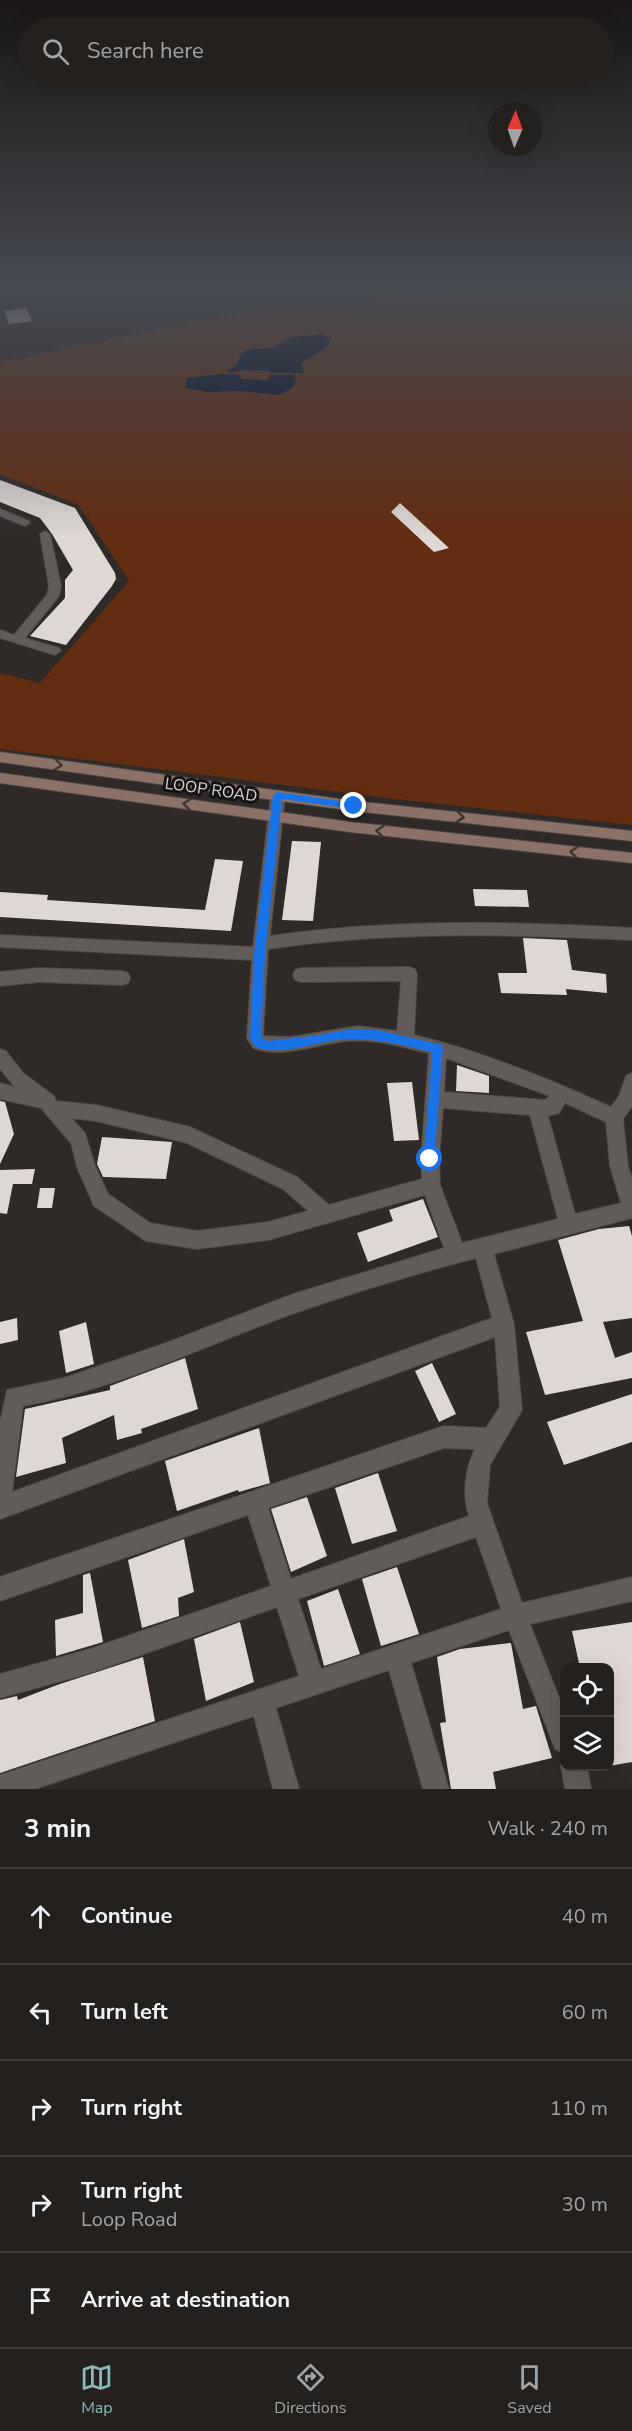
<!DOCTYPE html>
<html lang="en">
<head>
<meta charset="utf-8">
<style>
	:root { --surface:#23201d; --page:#2f2d2a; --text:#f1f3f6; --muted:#a3a3a4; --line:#403e3b; --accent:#8bbbb9 }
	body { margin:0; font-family:"Nunito Sans",sans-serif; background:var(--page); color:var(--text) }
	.controls { position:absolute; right:18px; bottom:18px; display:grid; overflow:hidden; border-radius:12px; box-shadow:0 6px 24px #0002 }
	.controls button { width:54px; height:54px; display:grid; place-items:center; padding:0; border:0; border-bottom:2px solid var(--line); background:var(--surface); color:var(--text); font:30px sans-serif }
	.compass { position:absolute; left:488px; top:102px; width:54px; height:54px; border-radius:50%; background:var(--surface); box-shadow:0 6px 24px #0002; rotate:2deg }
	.stop { position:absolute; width:18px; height:18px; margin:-14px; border:4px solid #1a73e8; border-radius:50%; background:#fff }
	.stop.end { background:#1a73e8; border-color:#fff; box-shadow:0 2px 6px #0008 }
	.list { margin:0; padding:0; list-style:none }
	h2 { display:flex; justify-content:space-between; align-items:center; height:78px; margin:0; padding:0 24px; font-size:26px }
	h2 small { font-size:20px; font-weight:400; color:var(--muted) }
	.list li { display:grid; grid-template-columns:39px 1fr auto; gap:18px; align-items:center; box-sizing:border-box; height:96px; padding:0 24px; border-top:2px solid var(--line) }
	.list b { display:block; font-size:22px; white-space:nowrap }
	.list p { margin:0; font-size:20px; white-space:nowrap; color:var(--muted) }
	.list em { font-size:20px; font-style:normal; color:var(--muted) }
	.icon { flex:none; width:33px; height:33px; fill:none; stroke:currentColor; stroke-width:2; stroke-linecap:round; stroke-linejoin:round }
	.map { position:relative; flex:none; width:632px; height:1789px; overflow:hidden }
	.search { position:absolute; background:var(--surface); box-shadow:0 6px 24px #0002; left:18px; right:18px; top:18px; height:66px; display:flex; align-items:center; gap:15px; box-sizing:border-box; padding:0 21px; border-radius:33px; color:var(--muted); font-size:22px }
	.sheet { height:558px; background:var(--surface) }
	nav { display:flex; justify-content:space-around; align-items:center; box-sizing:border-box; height:84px; border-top:2px solid var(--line); background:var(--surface); font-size:16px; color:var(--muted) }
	nav a { display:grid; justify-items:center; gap:3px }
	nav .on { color:var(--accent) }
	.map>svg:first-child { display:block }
	.green { fill:#632d12 }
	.water { fill:#000e28 }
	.building { fill:#ded7d4 }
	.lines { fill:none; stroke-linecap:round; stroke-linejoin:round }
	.minor-casing { stroke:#4d4846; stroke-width:2 }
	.tertiary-casing { stroke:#4d4846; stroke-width:2 }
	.secondary-casing { stroke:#4d4846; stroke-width:2 }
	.minor { fill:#615b59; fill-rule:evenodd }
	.tertiary { fill:#615b59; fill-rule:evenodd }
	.secondary { fill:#8c7266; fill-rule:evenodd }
	.oneway { stroke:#3f342f }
	.route { fill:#1a73e8 }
	.labels { text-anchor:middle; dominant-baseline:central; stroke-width:6; stroke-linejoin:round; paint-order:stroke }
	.street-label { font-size:16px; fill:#d7d3d2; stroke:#151312 }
</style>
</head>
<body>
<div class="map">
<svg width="632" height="1789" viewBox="0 0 632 1789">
	<rect width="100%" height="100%" fill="#2f2a27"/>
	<path class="green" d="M473,286H632V825L387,798L0,749V673L40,683L129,581L79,505L0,474V362L277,305H343Z"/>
	<path class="water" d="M322,334L331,339C326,352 314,354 303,362L301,364L304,373H270L269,371L243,370L230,373L227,371L237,365L240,355L247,350L273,348L291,337Z
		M221,374L241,375V379L266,380L271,375H295L296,381L291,389L278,395L240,391L207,392L185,388L187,378Z"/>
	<path class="building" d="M26,308L32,321L9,324L4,311Z
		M0,480L75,508L115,573L116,579L112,586L66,645L30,636L65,598V580L73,570L52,534L40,518L0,502Z
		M400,503L449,548L434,552L391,512Z
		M292,841L321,842L313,921L282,920Z
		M215,859L243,861L231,931L0,917V892L48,895L47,900L205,910Z
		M473,889L527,890L529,907L475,906Z
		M523,938L567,940L572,970L606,974L607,993L566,989L567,995L501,993L498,973H527Z
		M457,1065L489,1076V1093L456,1091Z
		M412,1082L419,1140L394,1141L387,1083Z
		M0,1101L5,1102L14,1134L0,1164Z
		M102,1137L172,1142L166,1179L103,1177L97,1164Z
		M35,1169L32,1184H13L7,1214L0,1213V1170Z
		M40,1188H55L52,1208H37Z
		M423,1199L438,1237L368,1262L357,1233L393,1221L389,1210Z
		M629,1226L632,1236V1318L603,1322L615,1358L632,1352V1378L545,1395L526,1332L583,1321L558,1240L599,1229Z
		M17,1318L18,1340L0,1344V1322Z
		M86,1322L94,1364L66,1373L59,1331Z
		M185,1358L198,1409L141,1429L142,1433L117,1440L114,1415L62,1438L66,1463L16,1477L25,1409L110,1390V1386Z
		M432,1363L456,1414L439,1422L415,1371Z
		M632,1394V1442L564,1465L547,1422Z
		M259,1428L270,1483L239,1492L238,1490L177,1511L165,1461Z
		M378,1473L397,1531L352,1544L335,1488Z
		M307,1497L327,1556L291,1572L271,1509Z
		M184,1539L194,1592L178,1598L179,1616L142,1628L128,1560Z
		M397,1567L419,1634L381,1646L362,1579Z
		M90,1573L103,1642L56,1656L55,1620L83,1613V1575Z
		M338,1589L360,1654L324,1666L307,1601Z
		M240,1622L254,1682L206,1701L194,1639Z
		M632,1622V1762L609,1766V1668H580L572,1631Z
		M511,1643L523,1709L536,1706L552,1758L493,1772L496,1789H451L440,1723L446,1722L437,1657L460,1649Z
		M143,1657L155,1721L0,1773V1700L17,1696L18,1700L57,1685Z"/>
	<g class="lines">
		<g class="minor-casing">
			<path id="minor" d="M0,509L29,521L30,523L25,526L0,516Z
				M45,531L50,534L61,586L59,596L25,638L59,648L61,651L55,655L0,638V630L14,635L47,595L49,586L40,534Z
				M278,790L285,795L270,936C390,919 511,921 632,928V940C510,934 389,931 268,949L263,1036L291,1037L358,1026L397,1031L401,981L301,982L295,980L293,975L295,970L301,968L409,967L415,969L417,974L414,1035C481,1051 548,1078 611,1107L619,1096L626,1076L632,1073V1106L623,1119L628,1166L632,1178V1218L494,1254L514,1324L522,1410L490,1465L487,1503L522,1603L632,1577V1601L530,1624L564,1710V1753L555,1749L509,1630L411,1663L449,1789H423L389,1670L276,1708L299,1789H273L254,1716L35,1789H0V1775L299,1676L277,1607L90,1673L0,1698V1674L90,1649L271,1586L248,1515L0,1601V1577L444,1426L486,1428L500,1407L495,1337L0,1519V1422L7,1390L64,1378L166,1343L293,1294L444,1248L425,1195L268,1240L197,1249L146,1241L94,1206L77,1167L71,1143L41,1108L0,1099V1083L15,1087L0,1069V1049L6,1051L23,1073L54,1096L56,1101L96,1105L190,1127L297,1177L329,1205L422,1179L421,1159L429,1053C402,1047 374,1038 346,1041C315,1044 285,1059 253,1048L247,1038L252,960L0,947V935L253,947L271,795ZM446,1058L550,1096L545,1100L444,1092ZM565,1103L606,1122L610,1166L621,1203L575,1214L548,1116L559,1113ZM443,1108L530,1115L558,1219L462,1243L440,1185L439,1159ZM71,1118L96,1121L187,1143L283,1189L308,1211L268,1222L197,1231L150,1223L108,1194L95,1166L85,1133ZM476,1258L492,1318L12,1492L23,1406C117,1389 203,1346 292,1314C352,1293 414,1274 476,1258ZM444,1448L475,1449C465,1469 462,1495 469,1516L291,1579L268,1508ZM476,1537L501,1609L321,1669L298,1599Z
				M39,968L122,971L128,973L130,978L128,983L122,985L39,982L0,986V972Z
				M564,1758V1766H587L591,1789H565L561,1766Z"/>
		</g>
		<g class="tertiary-casing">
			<path id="tertiary" d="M9,286H28L0,292V288Z"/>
		</g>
		<g class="secondary-casing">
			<path id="secondary" d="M0,752L354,801L632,831V841L354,811L0,762Z
				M0,773L350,822L632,853V863L350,832L0,783Z"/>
		</g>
		<use href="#minor" class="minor"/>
		<use href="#tertiary" class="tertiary"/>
		<use href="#secondary" class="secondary"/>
	</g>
	<defs><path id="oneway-chevron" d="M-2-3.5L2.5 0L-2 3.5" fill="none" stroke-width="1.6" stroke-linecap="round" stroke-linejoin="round" transform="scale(1.5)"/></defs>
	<g class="oneway">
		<use href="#oneway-chevron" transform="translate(58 765) rotate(8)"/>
		<use href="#oneway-chevron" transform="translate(187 804) rotate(-172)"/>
		<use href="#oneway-chevron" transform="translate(460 817) rotate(6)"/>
		<use href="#oneway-chevron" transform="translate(380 831) rotate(-174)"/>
		<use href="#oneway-chevron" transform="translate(574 852) rotate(-174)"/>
	</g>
	<linearGradient id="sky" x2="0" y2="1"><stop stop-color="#1a1715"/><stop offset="0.53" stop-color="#474a52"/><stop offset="1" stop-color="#474a52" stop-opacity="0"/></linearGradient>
	<rect width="632" height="537" fill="url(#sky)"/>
	<path class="route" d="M278,792L354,803L359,806L354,809L282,799L265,954L261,1037L267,1041L313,1036L346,1030H378L442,1045L443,1048L434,1163H426L424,1159L432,1052C404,1045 377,1038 348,1039C318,1040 285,1057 255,1047L250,1038L254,954L273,795Z"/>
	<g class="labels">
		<g class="street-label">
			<text transform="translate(211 790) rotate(8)">LOOP ROAD</text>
		</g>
	</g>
</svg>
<div class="controls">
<button><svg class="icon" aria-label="locate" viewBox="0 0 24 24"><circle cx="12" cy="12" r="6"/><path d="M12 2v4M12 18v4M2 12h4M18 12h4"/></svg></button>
<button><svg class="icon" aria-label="layers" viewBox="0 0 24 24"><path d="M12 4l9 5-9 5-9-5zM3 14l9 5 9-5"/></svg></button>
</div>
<svg class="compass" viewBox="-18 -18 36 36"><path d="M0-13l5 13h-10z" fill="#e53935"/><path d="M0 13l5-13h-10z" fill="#a3a3a4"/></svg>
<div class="stop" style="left:430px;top:1159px"></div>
<div class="stop end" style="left:354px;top:806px"></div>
<div class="search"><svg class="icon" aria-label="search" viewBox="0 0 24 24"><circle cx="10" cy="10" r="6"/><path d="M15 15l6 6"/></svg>Search here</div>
</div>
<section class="sheet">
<h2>3 min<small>Walk · 240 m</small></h2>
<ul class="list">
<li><svg class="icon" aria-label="ahead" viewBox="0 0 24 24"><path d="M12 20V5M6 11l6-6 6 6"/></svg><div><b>Continue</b></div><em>40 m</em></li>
<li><svg class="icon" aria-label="left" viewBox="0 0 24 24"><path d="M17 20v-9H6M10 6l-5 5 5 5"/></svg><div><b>Turn left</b></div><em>60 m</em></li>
<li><svg class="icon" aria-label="right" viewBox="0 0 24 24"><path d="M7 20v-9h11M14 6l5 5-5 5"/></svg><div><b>Turn right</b></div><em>110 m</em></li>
<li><svg class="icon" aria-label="right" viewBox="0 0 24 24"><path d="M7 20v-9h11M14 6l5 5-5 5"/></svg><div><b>Turn right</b><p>Loop Road</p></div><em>30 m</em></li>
<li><svg class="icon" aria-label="arrive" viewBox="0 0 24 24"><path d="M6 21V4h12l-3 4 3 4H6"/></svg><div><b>Arrive at destination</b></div></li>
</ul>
</section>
<nav>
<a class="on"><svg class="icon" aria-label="map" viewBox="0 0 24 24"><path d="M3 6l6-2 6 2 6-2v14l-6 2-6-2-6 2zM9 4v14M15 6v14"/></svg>Map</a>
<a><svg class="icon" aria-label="directions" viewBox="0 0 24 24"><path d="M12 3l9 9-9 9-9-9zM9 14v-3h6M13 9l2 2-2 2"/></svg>Directions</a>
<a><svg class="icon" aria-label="saved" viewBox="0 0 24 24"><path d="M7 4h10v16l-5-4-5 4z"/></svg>Saved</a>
</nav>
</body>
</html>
